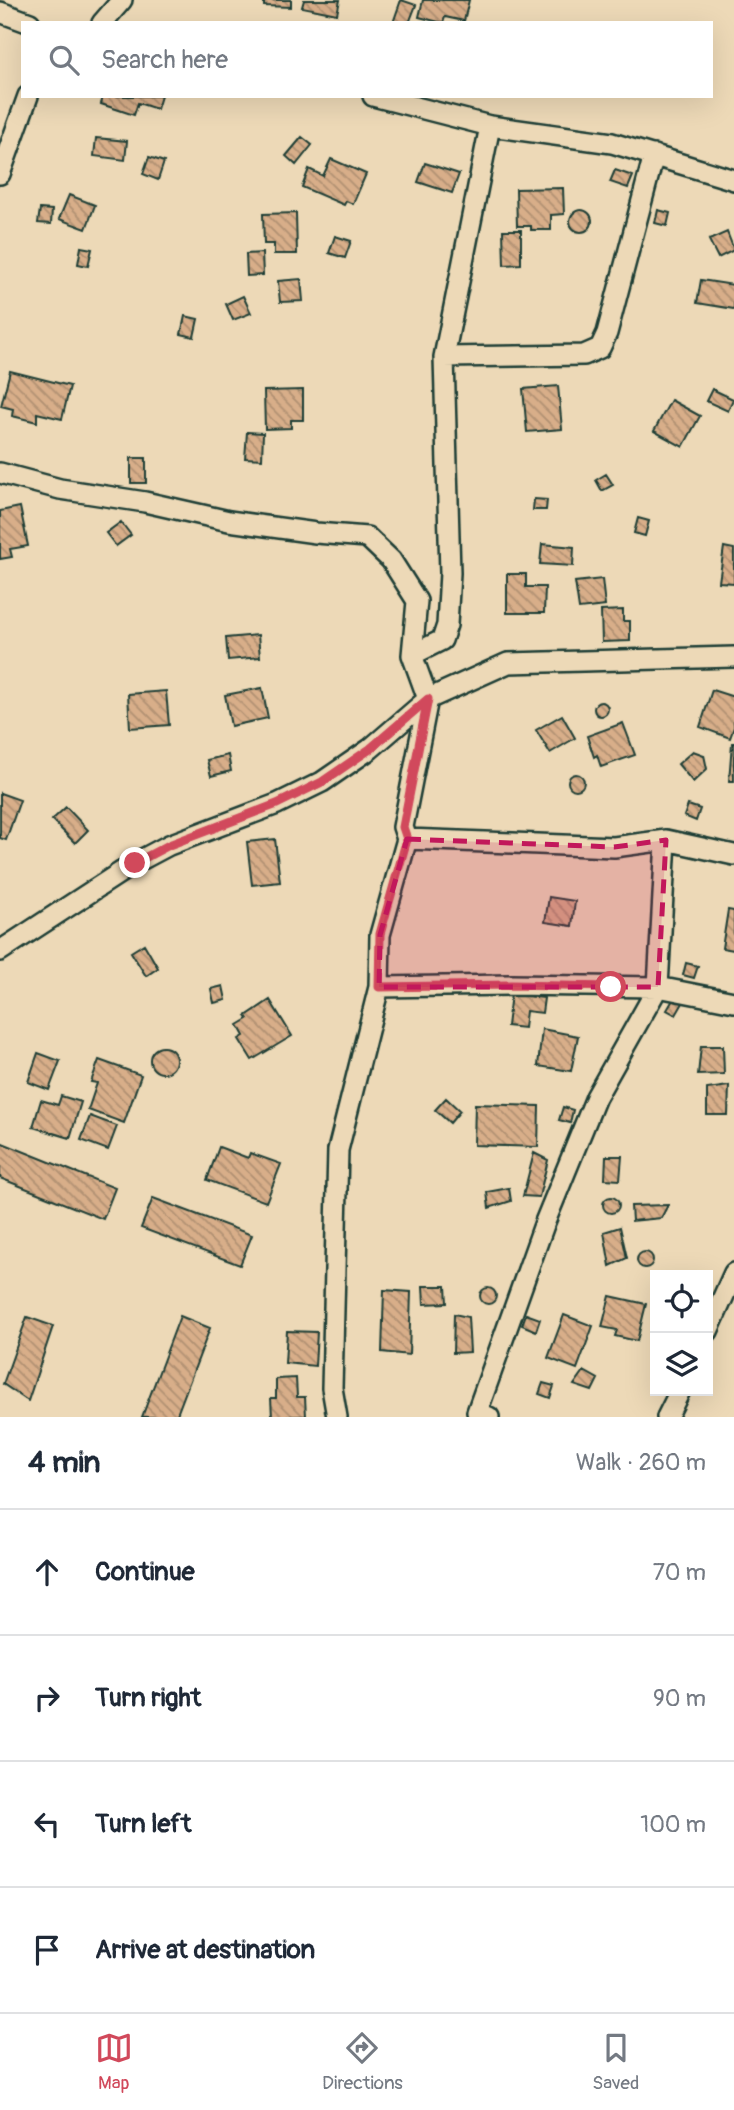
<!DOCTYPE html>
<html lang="en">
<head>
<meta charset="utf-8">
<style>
	:root { --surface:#fff; --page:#f6f6f7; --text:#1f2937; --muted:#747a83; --line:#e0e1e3; --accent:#d1495b }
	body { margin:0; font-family:Pangolin,sans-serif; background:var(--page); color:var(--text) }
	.controls { position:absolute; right:21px; bottom:21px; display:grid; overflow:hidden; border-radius:0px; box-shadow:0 7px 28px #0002 }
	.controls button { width:63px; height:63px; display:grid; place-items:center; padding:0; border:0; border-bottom:2px solid var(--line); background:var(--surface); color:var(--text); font:35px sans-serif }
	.stop { position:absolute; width:21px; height:21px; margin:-16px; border:5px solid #d1495b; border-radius:50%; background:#fff }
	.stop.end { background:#d1495b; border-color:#fff; box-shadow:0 2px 7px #0008 }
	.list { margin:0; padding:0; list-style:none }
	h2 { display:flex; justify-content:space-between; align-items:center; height:91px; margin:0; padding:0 28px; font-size:30px }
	h2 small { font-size:23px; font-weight:400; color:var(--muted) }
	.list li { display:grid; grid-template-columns:46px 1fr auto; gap:21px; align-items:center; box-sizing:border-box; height:126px; padding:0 28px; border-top:2px solid var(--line) }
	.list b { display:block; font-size:26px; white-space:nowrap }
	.list em { font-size:23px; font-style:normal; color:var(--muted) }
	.icon { flex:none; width:38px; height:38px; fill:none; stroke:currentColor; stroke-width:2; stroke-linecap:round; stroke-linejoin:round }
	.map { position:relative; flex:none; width:734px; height:1417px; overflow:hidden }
	.search { position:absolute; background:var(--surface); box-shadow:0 7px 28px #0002; left:21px; right:21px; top:21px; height:77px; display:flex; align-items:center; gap:18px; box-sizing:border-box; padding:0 24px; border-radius:0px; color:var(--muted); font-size:26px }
	.sheet { height:595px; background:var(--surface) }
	nav { display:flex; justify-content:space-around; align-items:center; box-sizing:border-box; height:98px; border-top:2px solid var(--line); background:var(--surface); font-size:19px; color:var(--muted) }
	nav a { display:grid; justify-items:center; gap:4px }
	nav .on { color:var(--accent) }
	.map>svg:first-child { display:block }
	.building { fill:url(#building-back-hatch); stroke:#1f3d34; stroke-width:2 }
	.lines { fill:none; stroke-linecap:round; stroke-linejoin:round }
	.street-casing { stroke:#1f3d34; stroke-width:24 }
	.street { stroke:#edd9b7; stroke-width:19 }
	.route { stroke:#d1495b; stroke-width:9 }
	.marked { fill:#c2185b; fill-opacity:0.2; stroke:#c2185b; stroke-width:5; stroke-dasharray:14 9; stroke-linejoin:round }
</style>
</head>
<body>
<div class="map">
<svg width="734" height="1417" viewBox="0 0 734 1417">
	<defs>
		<pattern id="building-back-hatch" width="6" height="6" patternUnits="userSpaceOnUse" patternTransform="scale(1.75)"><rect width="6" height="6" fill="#d8ae89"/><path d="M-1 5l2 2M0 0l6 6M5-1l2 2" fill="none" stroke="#af8f71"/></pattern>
	</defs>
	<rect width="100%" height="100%" fill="#edd9b7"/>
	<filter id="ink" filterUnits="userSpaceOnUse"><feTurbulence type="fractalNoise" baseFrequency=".0143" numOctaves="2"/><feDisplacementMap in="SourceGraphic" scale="14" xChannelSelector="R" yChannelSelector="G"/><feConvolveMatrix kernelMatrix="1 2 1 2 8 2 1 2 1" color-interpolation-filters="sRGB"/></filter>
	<g filter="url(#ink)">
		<path class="building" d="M264,0H291V7L264,6Z
			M304,0H340L337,14L302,7Z
			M401,0L416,5L409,23H393Z
			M423,0H469L464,21L445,17L443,23L419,17Z
			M103,96H161L157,109L138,103L134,115L101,104Z
			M302,137L312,145L296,165L286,156Z
			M96,138L127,141L125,160L94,156Z
			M149,157L164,162L158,180L143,174Z
			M331,159L366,174L353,204L346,201L344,205L302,187L309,169L323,176Z
			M425,163L459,174L452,193L418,182Z
			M615,170L633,176L628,188L610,182Z
			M563,188L564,214L551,215V230H531V226H517L516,189Z
			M69,195L95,205L86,229L59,219Z
			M40,209L52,210L51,224L38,223Z
			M570 221a11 11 0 1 1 22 0a11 11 0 1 1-22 0Z
			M658,210L670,213L667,226L655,223Z
			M296,213L297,254H274V244H264L263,214Z
			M503,230H521V264L504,265Z
			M727,232L734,250L718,258L709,240Z
			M335,236L351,241L345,258L329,253Z
			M81,247L92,249L88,266L78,264Z
			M262,253L263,275L247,276L246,254Z
			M301,279L303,301L280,302L278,281Z
			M701,280L734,285V309L697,303Z
			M243,296L251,313L233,320L226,304Z
			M185,316L198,319L194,337L181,334Z
			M10,371L70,386L62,419L37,413V422L12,416L13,409L1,406Z
			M558,386L562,429L527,432L523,389Z
			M712,389L733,399L728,411L706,401Z
			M303,390V420H291V428L265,429L264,391Z
			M671,400L700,416L683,447L654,431Z
			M247,432L263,433L262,459L245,458Z
			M131,458H146V483H131Z
			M606,474L613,485L602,491L596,480Z
			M534,499L547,500L546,510H533Z
			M20,507L28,546L10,549L12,557L0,559V511Z
			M638,518L649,521L645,536L634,533Z
			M121,522L131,535L116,546L106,533Z
			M542,544L574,547L573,566L540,564Z
			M724,547L734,549V583L719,582Z
			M507,574H526V587H545L544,613H507Z
			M602,579L605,606L579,609L575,582Z
			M623,610V621H630V641L602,642L601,611Z
			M258,635L260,657L228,660L226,638Z
			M262,688L268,718L231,726L225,695Z
			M712,690L734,697V727L730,738L700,727Z
			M166,691L169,725L130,728L128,694Z
			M594 709a7 7 0 1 1 14 0a7 7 0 1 1-14 0Z
			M562,715L575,738L550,753L536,730Z
			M623,723L635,755L601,767L597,755L594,757L587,736Z
			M732,743H734V781H729Z
			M693,751L704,755L707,769L693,782L678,764Z
			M228,755L231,771L211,776L207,760Z
			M568 782a8 8 0 1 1 16 0a8 8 0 1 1-16 0Z
			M0,793L20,800L6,840L0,838Z
			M688,805L700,809L696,821L684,816Z
			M66,807L88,830L75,843L52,820Z
			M275,839L280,882L252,885L247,842Z
			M549,897L575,901L572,926L545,922Z
			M728,910L734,911V950L722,948Z
			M144,944L158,968L146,976L131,952Z
			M686,963L698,966L694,978L683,975Z
			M223,986L226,1000L214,1003L211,989Z
			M511,994L544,998L542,1013L526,1011L524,1028L507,1026Z
			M674,998L683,1003L676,1015L667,1010Z
			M270,1000L292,1036L252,1060L239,1039L244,1036L238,1025L248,1019L246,1016Z
			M542,1029L578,1036L571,1071L538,1066Z
			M701,1046H723L724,1074L698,1075Z
			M150 1060a13 13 0 1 1 26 0a13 13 0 1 1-26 0Z
			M38,1053L60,1061L49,1090L28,1082Z
			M99,1060L141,1075L124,1123L88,1110L97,1083L91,1082Z
			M729,1086L728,1115H707V1089Z
			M61,1096L81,1102L70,1138L33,1127L41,1100L58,1105Z
			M446,1098L460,1111L450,1123L435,1110Z
			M475,1104L539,1106L538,1147L474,1145Z
			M563,1107L573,1110L570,1123L559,1120Z
			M90,1116L117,1126L108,1150L81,1140Z
			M0,1142L115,1188L103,1219L0,1178Z
			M219,1147L248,1158L250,1153L281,1164L266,1202L207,1180Z
			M534,1153L548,1160L539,1197L523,1196Z
			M606,1156H622L620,1180L605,1179Z
			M509,1188L511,1201L489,1208L487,1192Z
			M603 1205a8 8 0 1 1 16 0a8 8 0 1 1-16 0Z
			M153,1198L252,1235L240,1265L141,1228Z
			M668,1205L661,1218L632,1221L631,1206Z
			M620,1227L627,1258L610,1266L604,1232Z
			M637 1260a8 8 0 1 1 16 0a8 8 0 1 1-16 0Z
			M423,1286H446L447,1303L424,1304Z
			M480 1296a8 8 0 1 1 16 0a8 8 0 1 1-16 0Z
			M384,1290L411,1292L409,1355L382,1352Z
			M610,1296L646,1304L637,1341L615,1336L617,1330L602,1327Z
			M454,1314L468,1317L470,1352L453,1353Z
			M526,1314L540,1319L536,1331L522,1325Z
			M564,1315L593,1326L577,1369L548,1358Z
			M180,1316L210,1328L176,1417H142Z
			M27,1317L53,1326L28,1401L3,1384Z
			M287,1331L317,1332L315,1366L285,1363Z
			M584,1371L598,1379L592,1391L574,1385Z
			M296,1378L297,1397H305L306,1416L272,1417L271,1398H276V1379Z
			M543,1383L554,1386L550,1398L539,1394Z"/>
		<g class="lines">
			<g class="street-casing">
				<path id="street" d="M0,12L30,23
					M102,23L122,0
					M373,96L490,126L612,143L734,180
					M0,174L28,96
					M444,357L584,355L600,348L607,333L654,155
					M0,473L60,489L145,502L229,521L316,533L367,537L391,560L417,601L412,655L428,699L403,827L407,839L380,935L379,987L338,1150L332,1388L337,1417
					M412,655L442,640L447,625L450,573L444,357L490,126
					M407,839L614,847L666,840L734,855
					M0,951L135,863L169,845L277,804L322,782L370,749L428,699L508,663L734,657
					M379,987L511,985L658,987L734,1002
					M708,1331L734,1273
					M489,1417L477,1412L545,1222L596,1097L658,987L666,840
					M667,1417L680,1391"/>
			</g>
			<use href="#street" class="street"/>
		</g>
	</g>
	<g class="lines" filter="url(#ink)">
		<path class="route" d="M135,863L169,845L277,804L322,782L370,749L428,699L403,827L407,839L380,934L379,987L511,985L611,987"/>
	</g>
	<path class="marked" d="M407,839L614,847L666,840L658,987H379L380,935Z"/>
</svg>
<div class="controls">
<button><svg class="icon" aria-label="locate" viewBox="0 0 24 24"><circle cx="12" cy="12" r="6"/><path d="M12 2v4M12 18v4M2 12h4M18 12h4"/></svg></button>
<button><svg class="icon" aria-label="layers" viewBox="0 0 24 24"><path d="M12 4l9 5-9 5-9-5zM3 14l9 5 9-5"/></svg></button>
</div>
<div class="stop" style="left:611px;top:987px"></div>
<div class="stop end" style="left:135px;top:863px"></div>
<div class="search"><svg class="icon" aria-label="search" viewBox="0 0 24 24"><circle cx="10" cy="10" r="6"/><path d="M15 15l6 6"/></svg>Search here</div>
</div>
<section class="sheet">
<h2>4 min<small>Walk · 260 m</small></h2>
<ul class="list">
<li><svg class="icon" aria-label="ahead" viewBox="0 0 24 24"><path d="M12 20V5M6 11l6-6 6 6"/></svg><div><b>Continue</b></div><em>70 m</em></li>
<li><svg class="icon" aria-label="right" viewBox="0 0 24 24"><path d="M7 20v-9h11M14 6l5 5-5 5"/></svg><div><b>Turn right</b></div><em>90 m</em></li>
<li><svg class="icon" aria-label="left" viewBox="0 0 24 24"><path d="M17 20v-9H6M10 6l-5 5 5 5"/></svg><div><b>Turn left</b></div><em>100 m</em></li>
<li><svg class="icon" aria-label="arrive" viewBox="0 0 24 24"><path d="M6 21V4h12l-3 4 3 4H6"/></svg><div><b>Arrive at destination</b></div></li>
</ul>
</section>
<nav>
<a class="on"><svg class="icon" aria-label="map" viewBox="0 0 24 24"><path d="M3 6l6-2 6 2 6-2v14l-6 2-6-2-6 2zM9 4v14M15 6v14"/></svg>Map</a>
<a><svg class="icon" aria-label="directions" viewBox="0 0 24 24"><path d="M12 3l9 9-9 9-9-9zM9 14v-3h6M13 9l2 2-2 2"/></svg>Directions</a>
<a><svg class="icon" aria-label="saved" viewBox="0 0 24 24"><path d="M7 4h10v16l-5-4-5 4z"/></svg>Saved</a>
</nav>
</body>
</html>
